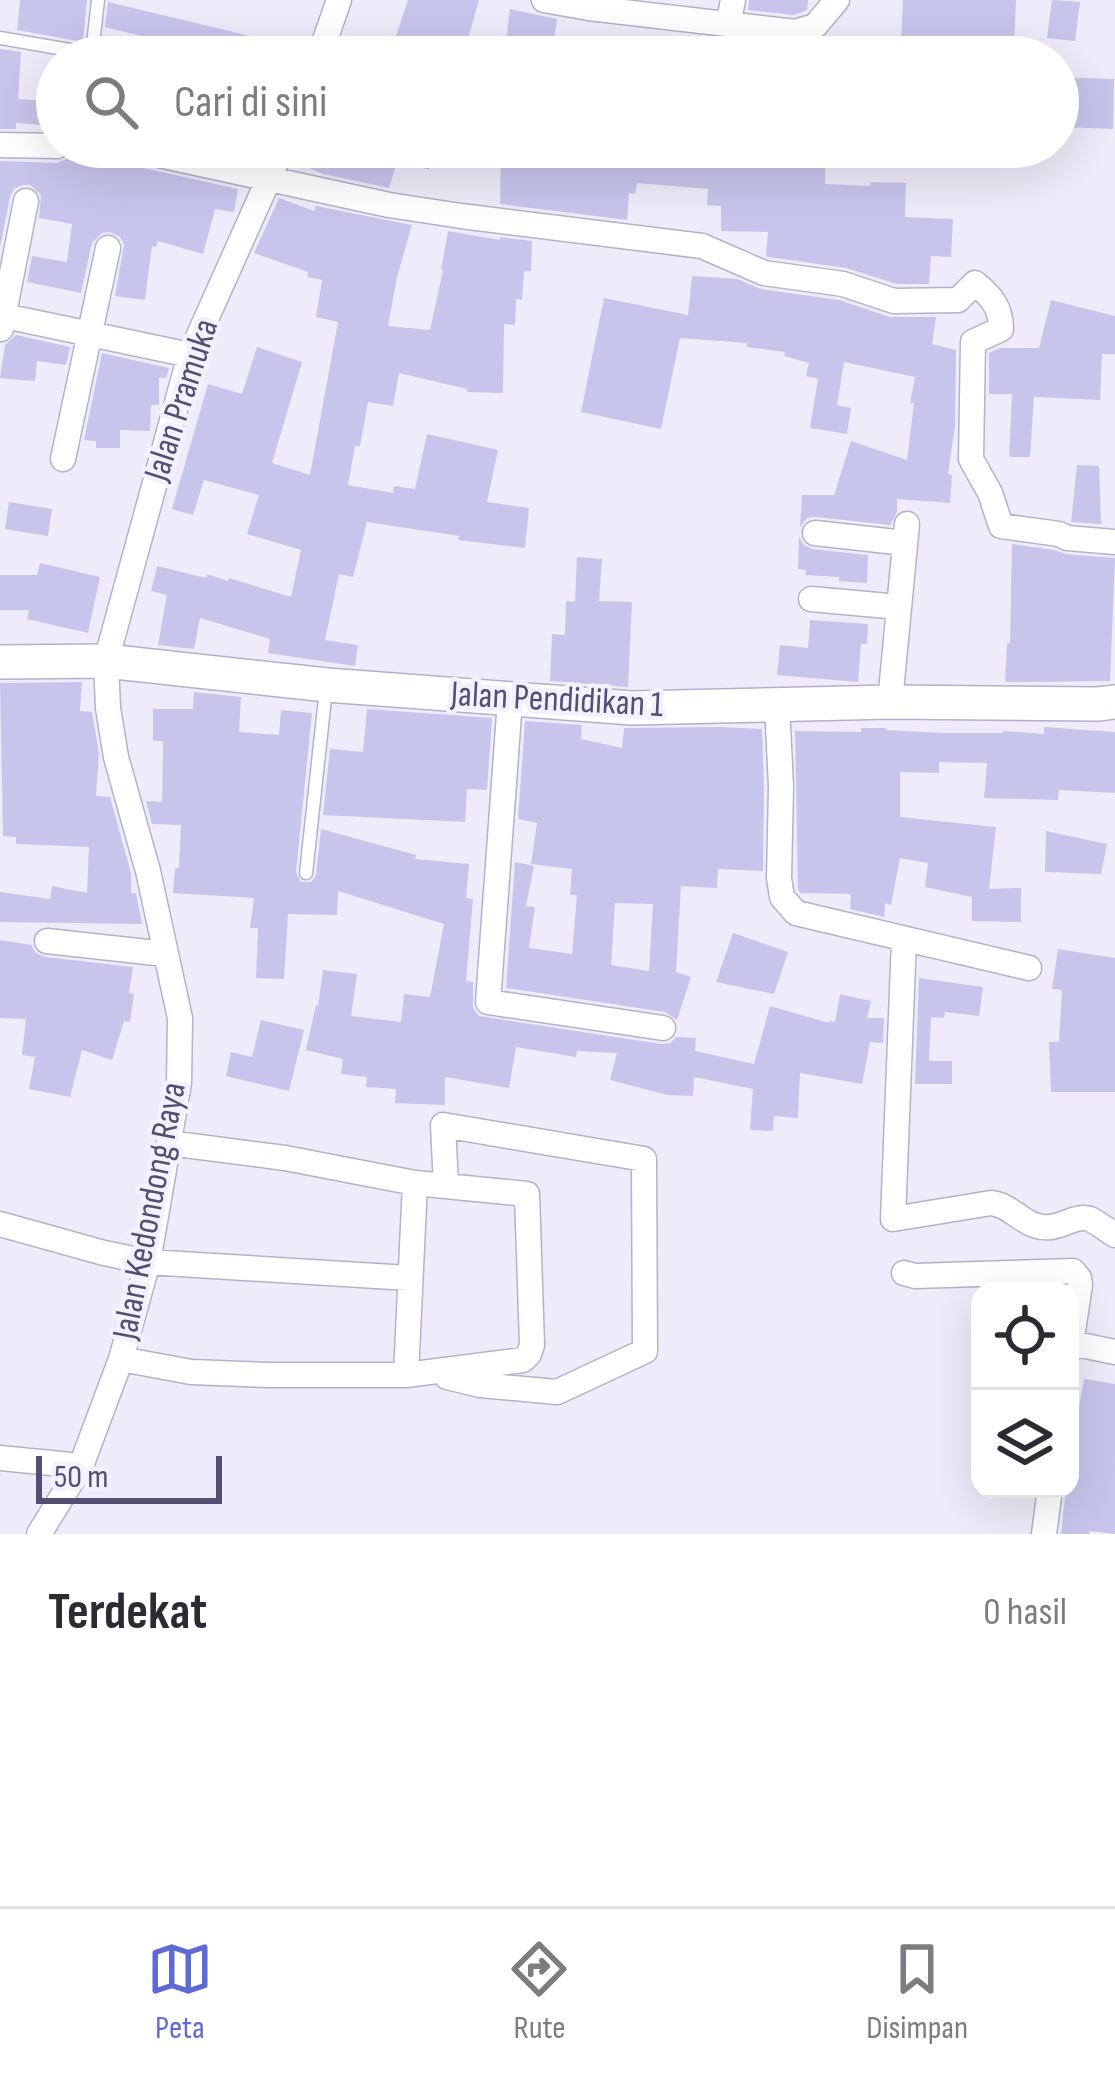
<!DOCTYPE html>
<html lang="id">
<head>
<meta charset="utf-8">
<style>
	:root { --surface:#fff; --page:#f7f7f7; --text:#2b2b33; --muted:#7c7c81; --line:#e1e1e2; --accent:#5e6ad6 }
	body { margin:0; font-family:"Sofia Sans Condensed",sans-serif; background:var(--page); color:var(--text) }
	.controls { position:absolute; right:36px; bottom:36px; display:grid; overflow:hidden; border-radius:24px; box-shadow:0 12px 48px #0002 }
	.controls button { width:108px; height:108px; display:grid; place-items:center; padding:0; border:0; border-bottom:3px solid var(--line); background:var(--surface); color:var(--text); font:60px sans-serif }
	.scale { position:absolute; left:36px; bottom:30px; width:186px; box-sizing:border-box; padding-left:12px; border:6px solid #515073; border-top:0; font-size:33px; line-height:42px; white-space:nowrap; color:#515073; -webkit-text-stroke:9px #f4f1fd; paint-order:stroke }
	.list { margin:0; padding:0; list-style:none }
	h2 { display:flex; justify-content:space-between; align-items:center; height:156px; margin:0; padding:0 48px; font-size:51px }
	h2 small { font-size:39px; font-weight:400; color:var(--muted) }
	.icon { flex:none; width:66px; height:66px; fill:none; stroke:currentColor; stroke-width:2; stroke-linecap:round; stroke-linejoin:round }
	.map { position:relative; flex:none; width:1115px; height:1534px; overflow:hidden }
	.search { position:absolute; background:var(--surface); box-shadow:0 12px 48px #0002; left:36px; right:36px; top:36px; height:132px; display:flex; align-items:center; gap:30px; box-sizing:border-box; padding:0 42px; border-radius:66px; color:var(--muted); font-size:45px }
	.sheet { height:372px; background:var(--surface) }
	nav { display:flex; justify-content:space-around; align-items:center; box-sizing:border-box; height:168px; border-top:3px solid var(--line); background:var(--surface); font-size:33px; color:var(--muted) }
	nav a { display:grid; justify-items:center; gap:6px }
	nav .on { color:var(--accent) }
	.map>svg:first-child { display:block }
	.building { fill:#c8c5ed; fill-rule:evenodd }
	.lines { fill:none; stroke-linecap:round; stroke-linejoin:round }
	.lane-casing { stroke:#b4b1cc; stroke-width:15 }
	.street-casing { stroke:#b4b1cc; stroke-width:27 }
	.secondary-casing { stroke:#b3afce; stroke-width:36 }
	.lane { stroke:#fff; stroke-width:12 }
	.street { stroke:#fff; stroke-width:24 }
	.secondary { stroke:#fff; stroke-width:33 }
	.labels { text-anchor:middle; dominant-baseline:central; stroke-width:9; stroke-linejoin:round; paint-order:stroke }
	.street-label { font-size:36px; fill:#515073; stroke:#f4f1fd }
</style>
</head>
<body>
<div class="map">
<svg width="1115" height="1534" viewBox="0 0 1115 1534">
	<rect width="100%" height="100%" fill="#efebfa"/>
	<path class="building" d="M20,0H87L83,42L17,30Z
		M408,0H479L465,50L428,39L423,57H389Z
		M749,0H808L807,10L794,15L748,10Z
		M903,0H1016L1014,48L950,46V50L901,45Z
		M1052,0L1080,2L1075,41L1047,38Z
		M108,2L246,35L241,57H227L105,27Z
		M510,9L557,19L552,56L505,50Z
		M734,42L793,48L805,46L804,57H733Z
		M0,49L21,52L18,99L57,102V126L16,123V129H0Z
		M1058,77L1114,79L1113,129L1058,127Z
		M299,147H435L429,170L398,159L389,188L323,174L294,162Z
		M501,147H555L554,153L599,157V147H638L720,154L721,147H825V184L870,186V182L906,183L905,217L953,219L951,257L931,256L929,284H897L846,268L769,257L766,256L768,232L721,231V206L707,205L708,189L637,183L635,194L629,193L627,220L500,204Z
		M67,159L78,164H125L238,189L234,212L215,209L203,254L158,241L156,247L152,246L145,300L115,296L124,244L120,237L110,232L102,233L92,243L81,293L27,282L32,256L67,262L72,224L39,218L41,195L30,185H22L14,189L10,197L0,248V161L57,163Z
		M279,198L314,211L316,206L412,225L397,277L388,326L430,330L443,270H441L448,231L500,240V237L532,241L531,271H524L522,300L516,299L515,325L504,324L503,393L467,392V389L399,373L393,406L368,402L360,446H355L348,485L393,493L394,486L415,489L427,434L498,450L487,502L529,508L525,548L458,540L459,536L367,522L353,577L339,574L325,640L358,645L355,666L268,653L270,639L200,618L194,649L158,645L167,595L151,591L157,566L206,578L207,574L228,581L229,578L291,597L301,550L247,534L259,495L204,480L193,515L172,509L208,384L242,394L257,347L302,362L272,463L310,475L338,322L316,317L322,280L307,277L308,272L254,253Z
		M692,276L737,279L761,289L839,300L890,317H936L932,344L956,350L955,426L948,474L952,475L950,503L897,499V512L890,525L816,517L807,518L800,527L802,495H834L851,441L907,460L914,403H910L915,377L844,362L837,405L851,408L847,434L810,428L818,379L806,376L809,363L784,356L785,352L747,347V343L680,338L661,429L581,412L604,298L688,315Z
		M1051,300L1115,316V354H1102L1100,400L1034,397L1030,457H1009L1012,394H989V353L1000,348H1039Z
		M16,335L70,347L66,365L37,361L35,381L0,378L5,345Z
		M102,353L169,368L166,378H159V405H151L150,431L120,430V448H96V441L84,440Z
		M1077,465L1099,466L1101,524L1071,522Z
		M9,502L52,509L48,536L5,529Z
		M799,537L804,545L812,549L868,555L867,583L839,581V577L806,575V570L798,569Z
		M1012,544L1054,550L1066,554L1115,558L1110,681L1005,682L1007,643H1010Z
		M577,557L602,559L599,601L632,602L628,687L550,681L552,634L565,635L566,601L575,602Z
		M40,563L100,577L88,633L27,619L29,610H0V575H37Z
		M810,620L868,624L867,644H861L858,682L777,675L780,645L808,648Z
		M82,682L80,711L92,712L99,753L96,796L110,797L131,873V893H136L142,924L0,922V892L50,899L52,886L87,893L89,847L16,844V837L3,836L0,683Z
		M194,692L241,697L239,732L279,735L281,710L312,713L296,872L301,882H311L316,875L321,829L416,855L415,859L469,864L466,898L473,899L466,981L473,982V1008L479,1016L661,1044L670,1043L676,1037L696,1038L695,1051L754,1064L770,1006L829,1023V1021L835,1022L840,994L871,1001L867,1018H884L883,1043L870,1042L862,1084L800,1073L798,1118L774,1116L773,1131L750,1130L753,1089L694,1077L693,1096L667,1095L610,1080L617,1053L577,1051L576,1057L516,1047L509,1088L445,1077V1105L395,1103L396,1089L366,1087L367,1077L341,1074L343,1059L306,1050L316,1005L318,1006L323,970L357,974L351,1016L401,1022L404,994L430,997L444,924L338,891L337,915L288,914L284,979L256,978L258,928H250L254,898L173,893L175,868H179L181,825L152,824L146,801L162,802L163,741H153V709H193Z
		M367,709L492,718L487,790L467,789L465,822L323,815L330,749L363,752Z
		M525,721L582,725L581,739L622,748L624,728L721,727L762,729L764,787L763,871L718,869L717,888L681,886L676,972L691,977L677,1020L665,1012L506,988L515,862L534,866L526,906L535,907L529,948L572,954L577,895H570L572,869L531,864L537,823L518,819ZM615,903L653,904L649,971L611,965Z
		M1044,727L1115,732V793L1059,790L1058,800L984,798L987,763L939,762V773L900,772V817L996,827L989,889L1021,888V922L972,921V897L925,887L928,863L900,858L891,905L885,903L884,917L850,909L851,894L800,893L798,890L795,731L861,732V728H886V730L943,733H1003V731L1044,734Z
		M1046,831L1107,844L1101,874L1045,872Z
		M733,933L788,952L774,994L716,982Z
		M0,940L31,945L36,953L45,957L133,967L129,993L134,994L130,1022L124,1021L112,1060L82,1050L70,1097L29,1089L35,1057L22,1055L26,1019L0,1018Z
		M1058,949L1115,958V1092H1051L1049,1042H1059L1062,990L1052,989Z
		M919,978L983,987L979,1016L945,1012L944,1018L931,1017L929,1061H952V1084H915Z
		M261,1020L304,1030L289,1091L226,1076L231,1052L252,1057Z
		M1084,1379L1115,1384V1534L1090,1531L1089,1534H1061L1066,1489H1070V1458Z"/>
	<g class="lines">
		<g class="lane-casing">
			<path id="lane" d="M0,38L110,57
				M92,53L98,0
				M306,873L326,689"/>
		</g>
		<g class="street-casing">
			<path id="street" d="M544,0L589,8L795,32L815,26L837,0
				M728,25L733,0
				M319,57L339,0
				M0,145L57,146
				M78,147L127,148L389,205L461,216L702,246L764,273L843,284L894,301L958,300L975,283C991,296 1001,307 1001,329L973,342L971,459L990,493L1001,526L1059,534L1067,538L1115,542
				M0,315L190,355
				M1,329L26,201
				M63,459L108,248
				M815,533L905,543
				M811,599L899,607
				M510,700L488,1002L663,1028
				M890,702L907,524
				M777,705L781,787L779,878L782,897L796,913L1029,968
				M904,939L893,1219L991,1203C1009,1205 1018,1219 1034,1225C1058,1234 1073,1213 1090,1219C1098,1223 1107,1230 1115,1235
				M47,941L165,954
				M169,1143L285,1158L415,1183L406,1375
				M446,1185L443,1125L644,1159L645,1351L557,1392L480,1385L447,1377
				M0,1224L104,1253L148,1262L409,1278
				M904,1273L915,1276L1073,1271L1079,1278L1080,1285L1070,1350
				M1071,1343L1115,1352
				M121,1359L191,1372L270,1375H406L523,1360L529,1354L532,1345L527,1194L415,1183
				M0,1458L81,1466
				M39,1534L81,1466L121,1359L148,1262L179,1083L180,1018L148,871L116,757L108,708L106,661L190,355L283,147
				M1044,1534L1050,1489"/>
		</g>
		<g class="secondary-casing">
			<path id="secondary" d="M0,662L106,661L327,685L632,708L890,702L1098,704L1115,702"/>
		</g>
		<use href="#lane" class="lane"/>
		<use href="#street" class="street"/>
		<use href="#secondary" class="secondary"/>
	</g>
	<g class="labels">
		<g class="street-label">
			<text transform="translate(182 400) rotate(-72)">Jalan Pramuka</text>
			<text transform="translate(557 700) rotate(3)">Jalan Pendidikan 1</text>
			<text transform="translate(150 1211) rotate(-79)">Jalan Kedondong Raya</text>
		</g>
	</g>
</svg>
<div class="controls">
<button><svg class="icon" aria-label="locate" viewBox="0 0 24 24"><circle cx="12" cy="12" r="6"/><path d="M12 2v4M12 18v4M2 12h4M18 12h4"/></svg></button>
<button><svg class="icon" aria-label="layers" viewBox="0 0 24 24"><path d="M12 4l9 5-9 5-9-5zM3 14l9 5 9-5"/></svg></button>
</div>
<div class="scale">50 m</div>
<div class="search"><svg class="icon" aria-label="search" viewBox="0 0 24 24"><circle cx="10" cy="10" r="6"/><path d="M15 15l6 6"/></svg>Cari di sini</div>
</div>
<section class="sheet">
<h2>Terdekat<small>0 hasil</small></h2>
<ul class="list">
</ul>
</section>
<nav>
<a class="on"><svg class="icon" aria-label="map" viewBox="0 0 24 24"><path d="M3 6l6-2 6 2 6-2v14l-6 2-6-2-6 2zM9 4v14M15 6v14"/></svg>Peta</a>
<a><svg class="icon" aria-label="directions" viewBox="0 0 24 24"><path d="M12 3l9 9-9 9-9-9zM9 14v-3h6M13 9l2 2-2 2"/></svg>Rute</a>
<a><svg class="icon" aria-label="saved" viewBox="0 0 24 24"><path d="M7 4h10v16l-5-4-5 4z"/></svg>Disimpan</a>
</nav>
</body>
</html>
